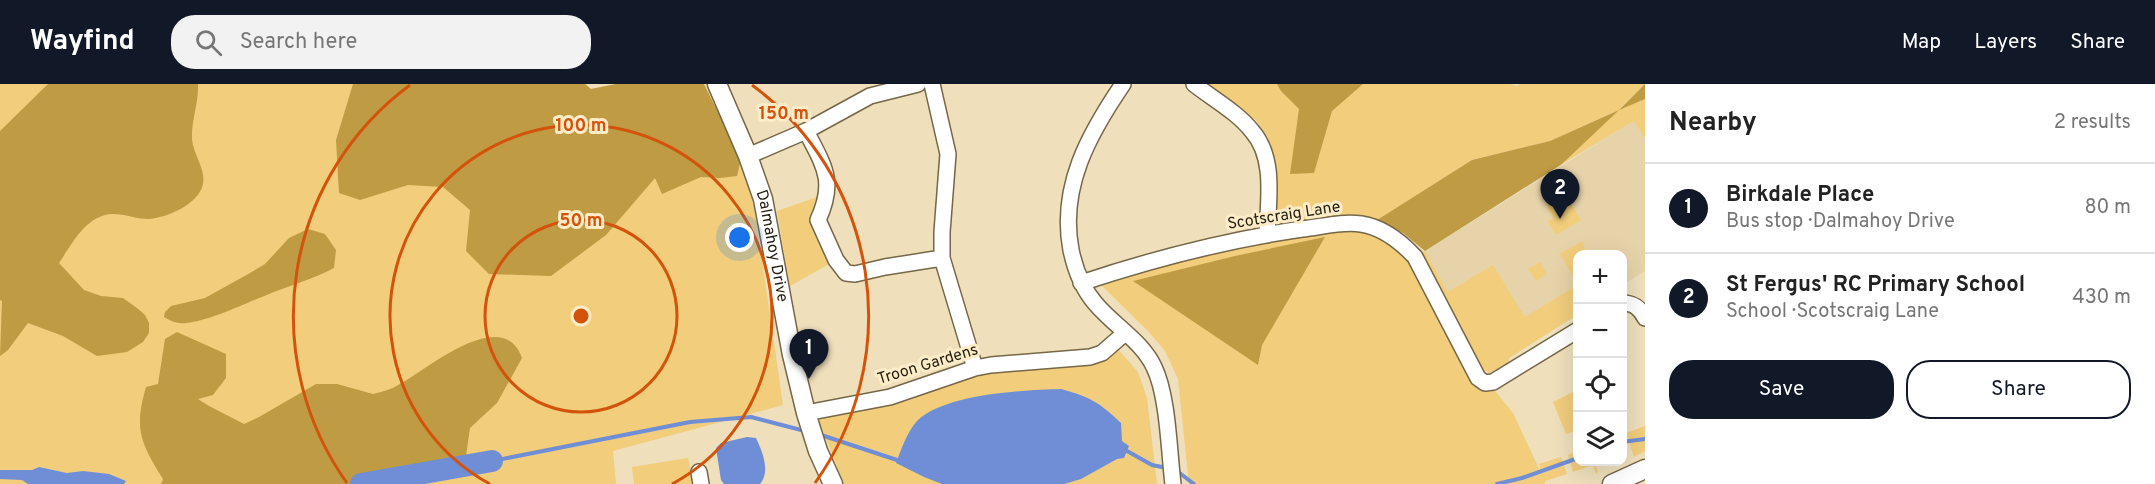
<!DOCTYPE html>
<html lang="en">
<head>
<meta charset="utf-8">
<style>
	:root { --surface:#fff; --page:#f2f2f2; --text:#222; --muted:#767676; --line:#e0e0e0; --accent:#111827 }
	body { margin:0; font-family:Overpass,sans-serif; background:var(--page); color:var(--text) }
	.controls { position:absolute; right:18px; bottom:18px; display:grid; overflow:hidden; border-radius:12px; box-shadow:0 6px 24px #0002 }
	.controls button { width:54px; height:54px; display:grid; place-items:center; padding:0; border:0; border-bottom:2px solid var(--line); background:var(--surface); color:var(--text); font:30px sans-serif }
	.you { position:absolute; left:740px; top:154px; width:21px; height:21px; margin:-15px; border:4px solid #fff; border-radius:50%; background:#1a73e8; box-shadow:0 0 0 9px #1a73e833 }
	.badge { display:grid; place-items:center; width:39px; height:39px; border-radius:50%; background:var(--accent); color:#fff; font-size:20px; font-weight:700 }
	.pin { position:absolute; translate:-50% -50px; filter:drop-shadow(0 2px 3px #0008) }
	.pin::after { content:''; position:absolute; top:32px; width:21px; height:18px; background:inherit; clip-path:polygon(0 0,100% 0,50% 100%) }
	.list { margin:0; padding:0; list-style:none }
	h2 { display:flex; justify-content:space-between; align-items:center; height:78px; margin:0; padding:0 24px; font-size:26px }
	h2 small { font-size:20px; font-weight:400; color:var(--muted) }
	.list li { display:grid; grid-template-columns:39px 1fr auto; gap:18px; align-items:center; box-sizing:border-box; height:90px; padding:0 24px; border-top:2px solid var(--line) }
	.list b { display:block; font-size:22px; white-space:nowrap }
	.list p { margin:0; font-size:20px; white-space:nowrap; color:var(--muted) }
	.list em { font-size:20px; font-style:normal; color:var(--muted) }
	.actions { display:flex; gap:12px; padding:18px 24px }
	.actions a { flex:1; padding:14px 0; border:2px solid var(--accent); border-radius:24px; text-align:center; font-size:21px; color:var(--accent) }
	.actions .main { background:var(--accent); color:#fff }
	.icon { flex:none; width:33px; height:33px; fill:none; stroke:currentColor; stroke-width:2; stroke-linecap:round; stroke-linejoin:round }
	.map { position:relative; flex:none; width:1645px; height:400px; overflow:hidden }
	header { display:flex; align-items:center; gap:36px; box-sizing:border-box; height:84px; padding:0 30px; background:var(--accent); color:#fff }
	header strong { font-size:28px }
	nav { display:flex; gap:33px; margin-inline-start:auto; font-size:21px }
	.search { width:420px; height:54px; background:var(--page); display:flex; align-items:center; gap:15px; box-sizing:border-box; padding:0 21px; border-radius:24px; color:var(--muted); font-size:22px }
	main { display:flex }
	aside { flex:1; background:var(--surface) }
	.map>svg:first-child { display:block }
	.built { fill:#e7d3a9 }
	.green { fill:#f1cd7c }
	.forest { fill:#bf9b43 }
	.water { fill:#708ed6 }
	.lines { fill:none; stroke-linecap:round; stroke-linejoin:round }
	.stream { stroke:#708ed6; stroke-width:4 }
	.river { stroke:#708ed6; stroke-width:22 }
	.minor-casing { stroke:#756747; stroke-width:18 }
	.tertiary-casing { stroke:#756747; stroke-width:21 }
	.minor { stroke:#fff; stroke-width:15 }
	.tertiary { stroke:#fff; stroke-width:18 }
	.ring { fill:none; stroke:#d4530c; stroke-width:3 }
	.labels { text-anchor:middle; dominant-baseline:central; stroke-width:6; stroke-linejoin:round; paint-order:stroke }
	.street-label { font-size:16px; fill:#231e10; stroke:#fdecc8 }
	.centre { fill:#d4530c; stroke:#fdecc8; stroke-width:3 }
	.ring-label { font-size:18px; text-anchor:middle; font-weight:bold; fill:#d4530c; stroke:#fdecc8; stroke-width:6; stroke-linejoin:round; paint-order:stroke }
</style>
</head>
<body>
<header>
<strong>Wayfind</strong>
<div class="search"><svg class="icon" aria-label="search" viewBox="0 0 24 24"><circle cx="10" cy="10" r="6"/><path d="M15 15l6 6"/></svg>Search here</div>
<nav><a>Map</a><a>Layers</a><a>Share</a></nav>
</header>
<main>
<div class="map">
<svg width="1645" height="400" viewBox="0 0 1645 400">
	<rect width="100%" height="100%" fill="#efdfbb"/>
	<path class="built" d="M1645,30V187L1623,201L1622,171H1578L1577,235L1572,234L1500,279L1448,209L1425,167Z"/>
	<path class="green" d="M0,0H585L591,5L616,0H704L741,75L755,127L783,321L613,367L616,400H0Z
		M1202,0H1511L1517,2L1520,0H1645L1620,24L1645,15V54L1634,37L1562,80L1616,27L1550,57L1472,76L1377,136C1344,127 1313,137 1280,143L1273,137L1268,53L1255,35L1249,36Z
		M1565,110L1581,136L1556,151L1548,137L1553,134L1546,121Z
		M823,111C804,145 814,148 831,179L790,202L777,127Z
		M1359,144L1379,151L1412,176L1492,303L1513,329L1542,391L1539,380L1561,373L1567,390L1545,397V400H1189L1178,295L1165,267L1149,248L1098,198L1268,155Z
		M1582,157L1587,170L1578,171L1577,199L1560,170Z
		M1425,167L1448,208L1493,181L1525,233L1577,201V235L1572,234L1509,274L1508,279L1489,289L1483,285L1421,169Z
		M1540,178L1547,190L1536,197L1528,185Z
		M1117,264L1138,288L1147,314L1157,400H844L820,339L819,333L887,318C900,321 914,316 924,307L997,285C1011,288 1026,288 1038,281Z
		M1577,306V346L1566,350L1553,318Z
		M1645,342V367L1634,373L1626,349Z
		M1577,367L1578,378H1602L1595,380L1598,388L1596,390L1593,381L1573,388L1568,371Z
		M688,374L693,400H634L632,383Z"/>
	<path class="forest" d="M48,0H198C199,18 191,37 192,55C193,70 206,85 203,100C199,120 167,134 148,135C133,135 117,126 102,132C82,139 70,163 59,179L84,206L101,212L123,214L137,224L145,231L149,239V249L143,258L127,268L97,272L63,252L28,239L8,266L0,272L2,217L0,216V47Z
		M353,0H585L591,5L616,0H704L741,75L737,92L720,94L701,93L662,110L655,94L606,151L551,192L489,190L466,167L470,126L443,103L408,101L360,116L339,109L336,56Z
		M1277,0H1363L1332,27L1314,89L1290,90L1299,25L1281,7Z
		M1645,0V15L1619,26L1562,80L1425,167L1403,149L1377,136L1472,76L1550,57L1619,26Z
		M308,145L325,150L336,166L334,184C313,195 291,201 269,210C246,219 210,237 186,239C177,240 171,237 164,233L165,228L171,222L205,214L250,189L265,180L289,154Z
		M1325,153L1262,261L1258,281L1133,197L1235,172Z
		M177,248L226,270V294L213,311L198,315L209,322L244,340L259,333L316,300H337L373,310C382,308 392,305 400,300C427,285 503,220 522,274L497,319L470,344L464,386C441,394 417,394 393,400H161L163,395C140,358 134,345 146,303L158,300L165,255Z"/>
	<path class="water" d="M1061,305C1090,313 1099,318 1121,339L1122,357L1129,362L1124,374L1117,375L1081,395L1064,400H942L924,393L896,379C901,366 907,348 917,337C944,310 1024,306 1061,305Z
		M747,353L756,354C762,367 771,387 760,400H724L721,396L716,364L721,359Z
		M39,383L67,389L83,387L109,390L126,397L124,400H28L22,396L0,395V386H32Z"/>
	<g class="lines">
		<path class="stream" d="M818,350L897,376
			M1622,358L1645,355
			M1127,367L1152,381L1167,384
			M492,377L690,338L751,333L805,347
			M1177,387L1194,400
			M1497,400L1522,394L1578,374"/>
		<path class="river" d="M361,400L492,377"/>
		<g class="minor-casing">
			<path id="minor" d="M932,0L948,70L942,148V174L975,284
				M1123,0C1089,50 1059,103 1071,166C1075,185 1082,204 1095,219C1113,241 1142,257 1154,283C1168,311 1169,368 1173,400
				M1194,0C1213,15 1237,28 1252,47C1276,74 1268,117 1267,151
				M806,47C824,82 836,97 818,136L836,176L846,189L855,190L885,183L942,174
				M748,72L806,47L870,12L918,0
				M1081,199C1153,175 1227,156 1302,145C1321,143 1342,137 1361,140C1382,143 1401,158 1415,173L1478,294L1485,299L1493,298L1578,246
				M1622,219C1634,219 1640,224 1645,234
				M806,329L890,313L975,284L991,281L1090,273L1102,269L1125,249
				M699,388L701,400"/>
		</g>
		<g class="tertiary-casing">
			<g id="tertiary">
				<path id="s1" d="M717,0L748,72L763,115L792,271L806,329L818,367L833,400"/>
				<path d="M1612,400L1645,385"/>
			</g>
		</g>
		<use href="#minor" class="minor"/>
		<use href="#tertiary" class="tertiary"/>
	</g>
	<g class="ring">
		<circle cx="581" cy="232" r="96"/>
		<path d="M490 400A191 191 0 1 1 672 400"/>
		<path d="M347 399A287 287 0 0 1 410 1M752 1A287 287 0 0 1 815 399"/>
	</g>
	<g class="labels">
		<g class="street-label">
			<text transform="translate(1284 132) rotate(-9)">Scotscraig Lane</text>
			<text stroke="none"><textPath href="#s1" startOffset="172">Dalmahoy Drive</textPath></text>
			<text transform="translate(928 281) rotate(-17)">Troon Gardens</text>
		</g>
	</g>
	<circle cx="581" cy="232" r="9" class="centre"/>
	<g class="ring-label">
		<text x="784" y="35">150 m</text>
		<text x="581" y="47">100 m</text>
		<text x="581" y="142">50 m</text>
	</g>
</svg>
<div class="controls">
<button>+</button>
<button>−</button>
<button><svg class="icon" aria-label="locate" viewBox="0 0 24 24"><circle cx="12" cy="12" r="6"/><path d="M12 2v4M12 18v4M2 12h4M18 12h4"/></svg></button>
<button><svg class="icon" aria-label="layers" viewBox="0 0 24 24"><path d="M12 4l9 5-9 5-9-5zM3 14l9 5 9-5"/></svg></button>
</div>
<div class="you"></div>
<div class="pin badge" style="left:809px;top:295px">1</div>
<div class="pin badge" style="left:1560px;top:135px">2</div>
</div>
<aside>
<h2>Nearby<small>2 results</small></h2>
<ul class="list">
<li><span class="badge">1</span><div><b>Birkdale Place</b><p>Bus stop · Dalmahoy Drive</p></div><em>80 m</em></li>
<li><span class="badge">2</span><div><b>St Fergus' RC Primary School</b><p>School · Scotscraig Lane</p></div><em>430 m</em></li>
</ul>
<div class="actions"><a class="main">Save</a><a>Share</a></div>
</aside>
</main>
</body>
</html>
